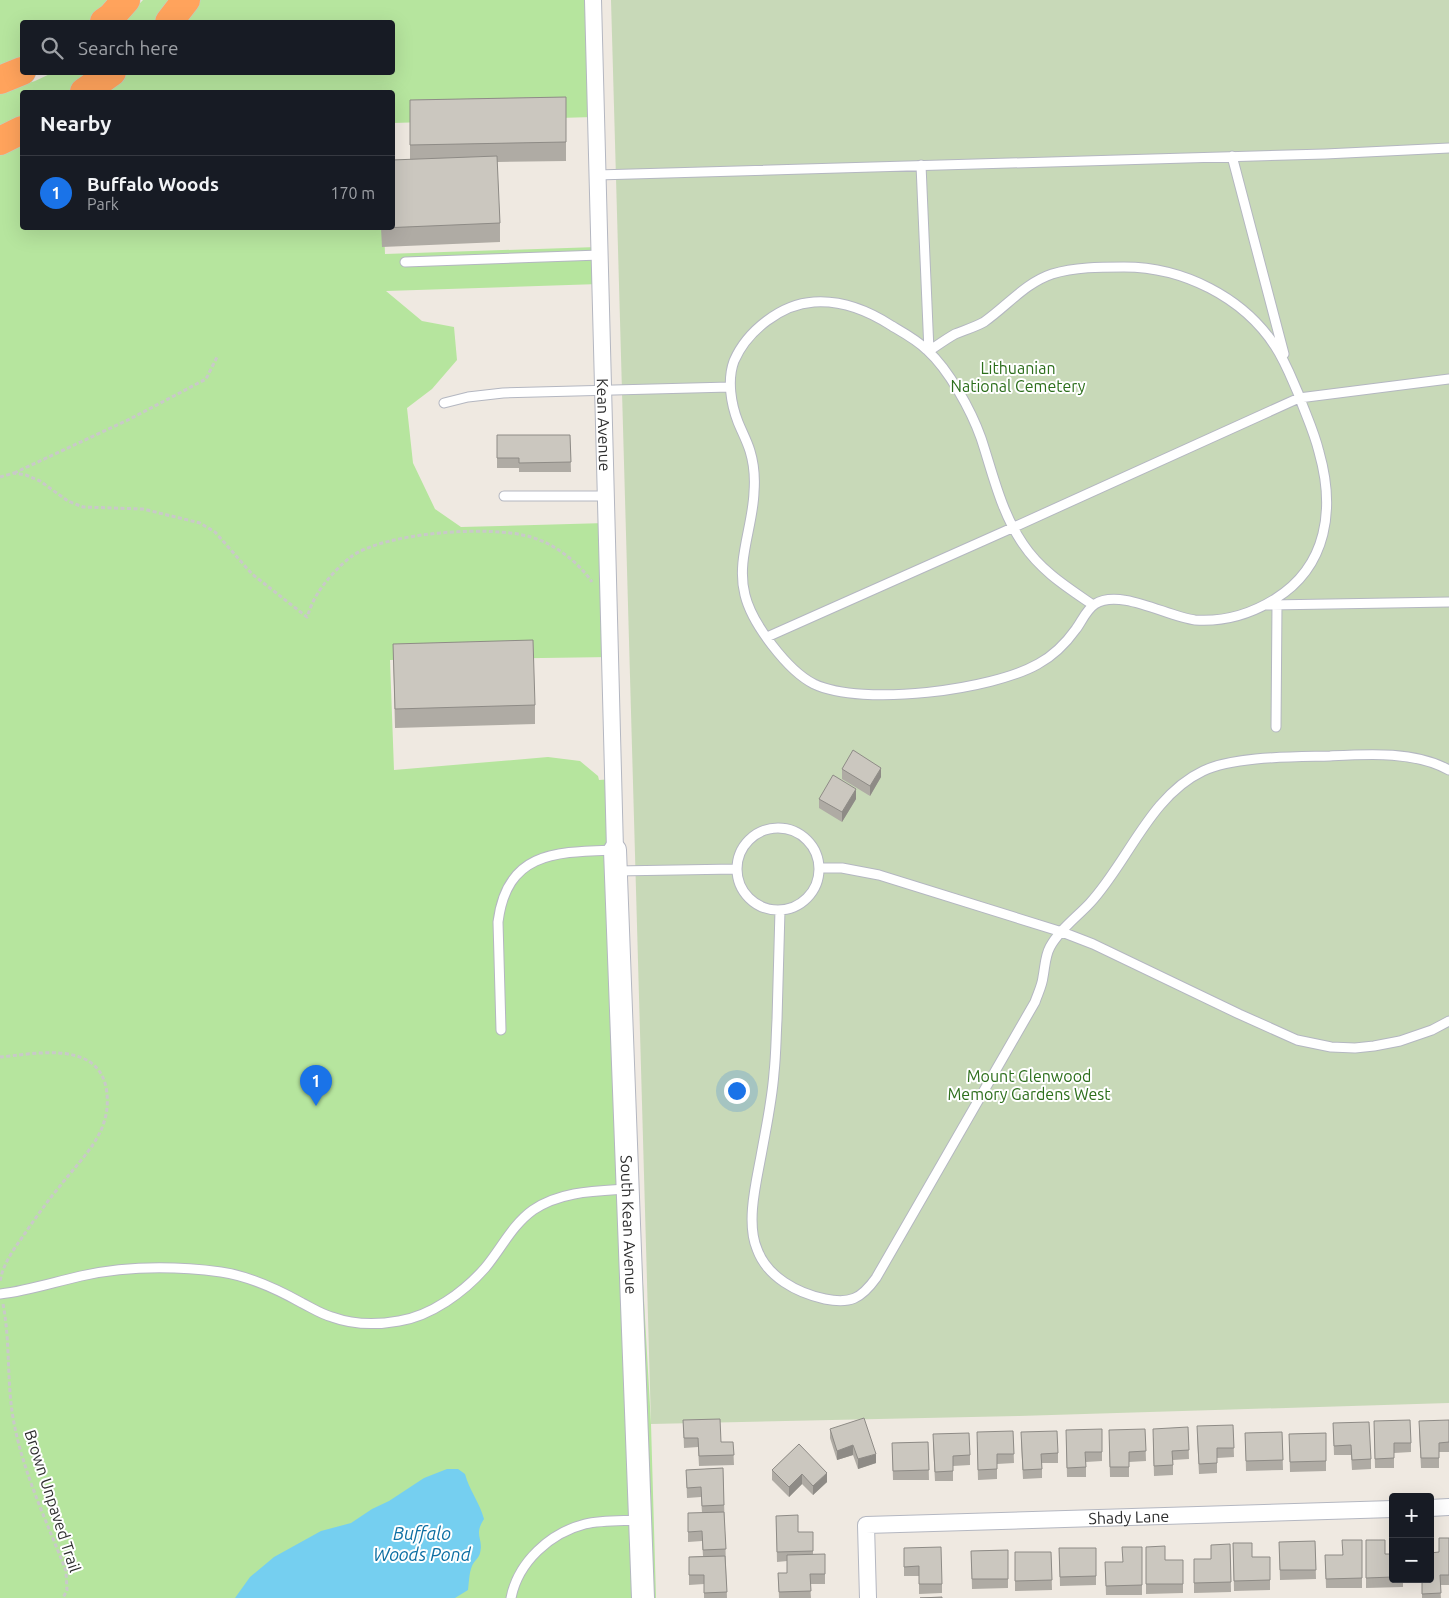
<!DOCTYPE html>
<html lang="en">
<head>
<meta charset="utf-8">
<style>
	:root { --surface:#171b24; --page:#242831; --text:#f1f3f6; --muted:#9ea1a6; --line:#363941; --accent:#1a73e8 }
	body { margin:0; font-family:Ubuntu,sans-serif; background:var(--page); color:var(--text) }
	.controls { position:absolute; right:15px; bottom:15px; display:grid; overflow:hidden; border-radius:5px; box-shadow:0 5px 20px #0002 }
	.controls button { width:45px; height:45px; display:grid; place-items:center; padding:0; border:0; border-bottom:1px solid var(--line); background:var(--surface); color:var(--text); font:25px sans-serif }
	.you { position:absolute; left:736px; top:1090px; width:18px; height:18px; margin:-12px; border:4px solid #fff; border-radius:50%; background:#1a73e8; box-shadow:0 0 0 8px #1a73e833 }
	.badge { display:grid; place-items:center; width:32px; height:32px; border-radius:50%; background:var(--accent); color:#fff; font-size:16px; font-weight:700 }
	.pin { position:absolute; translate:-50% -41px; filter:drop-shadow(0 1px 2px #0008) }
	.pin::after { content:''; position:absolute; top:26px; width:18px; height:15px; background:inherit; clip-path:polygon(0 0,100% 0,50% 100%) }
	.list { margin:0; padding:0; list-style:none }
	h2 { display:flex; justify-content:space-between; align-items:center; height:65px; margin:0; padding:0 20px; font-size:21px }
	h2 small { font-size:16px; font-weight:400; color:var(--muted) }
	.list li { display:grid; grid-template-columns:32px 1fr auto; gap:15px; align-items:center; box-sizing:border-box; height:75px; padding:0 20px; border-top:1px solid var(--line) }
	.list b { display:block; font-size:19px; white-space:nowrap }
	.list p { margin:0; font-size:16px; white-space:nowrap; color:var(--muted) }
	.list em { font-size:16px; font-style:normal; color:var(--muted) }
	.icon { flex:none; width:28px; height:28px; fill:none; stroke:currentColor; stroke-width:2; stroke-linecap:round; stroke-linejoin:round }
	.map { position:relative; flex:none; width:1449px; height:1598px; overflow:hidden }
	.search { position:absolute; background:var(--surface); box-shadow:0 5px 20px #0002; left:20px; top:20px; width:375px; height:55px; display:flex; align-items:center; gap:12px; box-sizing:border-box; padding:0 18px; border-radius:5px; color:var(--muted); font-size:19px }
	.panel { position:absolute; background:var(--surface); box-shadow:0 5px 20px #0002; left:20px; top:90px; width:375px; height:140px; border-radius:5px }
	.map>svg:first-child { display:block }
	.green { fill:#b6e59e }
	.cemetery { fill:#c8d9b8 }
	.water { fill:#75cff0 }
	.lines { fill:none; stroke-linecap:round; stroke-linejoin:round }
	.lane-casing { stroke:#b4b7c1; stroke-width:11 }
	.street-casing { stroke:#b4b7c1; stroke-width:18 }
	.secondary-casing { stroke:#b4b7c1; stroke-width:24 }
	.highway-casing { stroke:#c9c9c9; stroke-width:29 }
	.path { stroke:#c9c9c9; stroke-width:3; stroke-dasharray:4 2.5; stroke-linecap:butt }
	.lane { stroke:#fff; stroke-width:9 }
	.street { stroke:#fff; stroke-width:16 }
	.secondary { stroke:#fff; stroke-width:22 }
	.highway { stroke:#ffa35c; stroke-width:28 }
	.wall { fill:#afaba4 }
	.shaded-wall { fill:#8e8b86 }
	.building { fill:#cbc7bf; stroke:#8e8b86 }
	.labels { text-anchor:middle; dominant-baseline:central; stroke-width:4; stroke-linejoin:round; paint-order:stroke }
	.park-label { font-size:16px; fill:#2c6e1b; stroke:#fff }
	.street-label { font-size:16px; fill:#2e2e2e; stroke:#fff }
	.water-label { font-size:18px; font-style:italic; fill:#0d6fa3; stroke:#fff }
</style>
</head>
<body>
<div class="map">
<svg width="1449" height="1598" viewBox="0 0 1449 1598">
	<rect width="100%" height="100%" fill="#efe9e1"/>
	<path class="green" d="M0,0H117L93,22H22V64L0,72Z
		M143,0H176L156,22H122Z
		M197,0H590L593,117L393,123L392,92H103L127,73L392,72V22H179Z
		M52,73H103L76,92H22V125L0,135V92L35,81Z
		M22,144V228H384L385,254L597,247L599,284L386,291L422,321L454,327L457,360L432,389L407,408L413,463L435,509L461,527L606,523L611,657L390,660L394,770L548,757L580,761L598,776L599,780L614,779V770L651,1424L656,1598H0V153Z"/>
	<path class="cemetery" d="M611,0H1449V1403L1019,1416L651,1424Z"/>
	<path class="water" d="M447,1469H458L465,1474C469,1490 480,1503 484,1519C473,1536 484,1538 480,1553C479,1558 474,1561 472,1566C469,1573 469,1583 468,1590L455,1598H235L250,1577L274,1557L321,1531L351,1523L372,1509L389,1501L424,1478Z"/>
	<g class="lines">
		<g class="lane-casing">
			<path id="lane" d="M1232,156L1284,354
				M921,165L929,351
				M597,175L1325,154L1449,148
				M405,262L600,255
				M929,351C938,345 946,339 955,334C965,330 975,327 984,322C1007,306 1025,283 1052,274C1075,267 1100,267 1124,267C1183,267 1243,297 1275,346C1285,361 1291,377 1298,393C1305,413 1314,431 1319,452C1335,508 1328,566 1275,599C1251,614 1224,622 1195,620C1168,617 1120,588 1095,604C1086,610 1082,621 1076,629C1066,643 1053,656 1038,664C992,690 863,707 814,684C788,671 752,624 745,595C736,561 753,526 754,492C755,479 754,464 750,451C747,441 742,432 738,422C731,404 727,380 734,361C747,331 781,304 814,302C843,300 869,311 892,326C904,333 917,340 927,350C949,370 971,410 981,438C993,474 1001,512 1023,544C1041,571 1067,587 1093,605
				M444,403L468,397L503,393L730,387
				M504,496H606
				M1267,605L1449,602
				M767,637L1012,528L1299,398L1449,379
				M1276,727L1277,605
				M737 869a41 41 0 1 1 82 0a41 41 0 1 1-82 0Z
				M819,868H842L879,875L1062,932L1093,944L1239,1014L1297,1040L1331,1047L1355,1048L1374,1046L1400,1041L1432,1030L1449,1021
				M616,871L736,869
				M780,910C779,946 778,983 777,1020C776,1037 776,1055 774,1073C772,1101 766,1128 761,1156C756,1183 746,1223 757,1249C767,1277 797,1293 825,1299C850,1304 861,1299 876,1278L1035,1002C1038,993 1042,986 1043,977C1045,967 1045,956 1050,947C1059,930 1077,917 1090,903C1128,862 1150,796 1203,771C1234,756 1295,757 1330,756C1368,754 1415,751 1449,770
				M501,1030L498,922C507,851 556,852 615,850
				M0,1294C28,1291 54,1282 81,1276C126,1266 175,1266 221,1272C249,1276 277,1289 302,1303C312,1308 321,1314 332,1317C354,1325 377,1325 399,1321C431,1316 464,1292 485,1268C501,1249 512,1225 533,1210C561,1191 596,1191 628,1189
				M511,1598C518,1562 550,1533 585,1524C602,1520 622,1521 640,1520"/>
		</g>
		<g class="street-casing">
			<g id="street">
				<path id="s1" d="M593,0L615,850"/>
				<path d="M1430,1508L1449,1507"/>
				<path id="s2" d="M868,1598L866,1525L1393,1509"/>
			</g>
		</g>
		<g class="secondary-casing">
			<g id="secondary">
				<path id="s3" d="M615,850L643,1598"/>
			</g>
		</g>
		<g class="highway-casing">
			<path id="highway" d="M104,22L111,17L126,0
				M169,22L186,0
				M0,80L22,71
				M84,92L112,72
				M0,141L22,130"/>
		</g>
		<path class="path" d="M14,473L130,419L206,379L217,357
			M0,477L14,473L26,475L40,481L68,501L83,507L143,509L200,523L215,532L252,574L307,617C310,609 313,600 318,593C326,580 340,565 352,556C387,532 491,525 531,537C555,544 578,562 592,582
			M0,1057C34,1054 96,1040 106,1087C114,1131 84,1155 60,1186C45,1204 32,1223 19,1242C11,1253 1,1269 0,1283
			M3,1304C10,1340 7,1376 12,1411C20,1467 46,1519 66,1571L67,1590L63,1598"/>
		<use href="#lane" class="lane"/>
		<use href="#street" class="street"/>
		<use href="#secondary" class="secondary"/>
		<use href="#highway" class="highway"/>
	</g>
	<path class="wall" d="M566,97V161L497,162L500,223V242L382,247L381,228H392L410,159V100Z
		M497,435H570L571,472H519V468H497Z
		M393,644L535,705V724L395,728Z
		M842,769L881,777L870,796L842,779Z
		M819,799H856L842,822L819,808Z
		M683,1420L721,1442H733L734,1465L699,1466L698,1447L684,1448Z
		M1449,1420V1452H1439V1468H1421L1419,1431Z
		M1333,1423L1371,1459V1469L1352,1470L1351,1455H1334Z
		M1233,1425L1234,1457L1217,1458V1473L1199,1474L1197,1436Z
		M1188,1427L1189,1459L1173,1460V1475L1154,1476L1153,1438Z
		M830,1429L876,1463L858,1469L853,1455L837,1460L830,1438Z
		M1102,1429V1461L1086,1462V1477H1067L1066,1440Z
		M1145,1429L1146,1461L1129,1462V1477H1110L1109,1440Z
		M1013,1431L1014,1463L997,1464V1479L978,1480L977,1442Z
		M1374,1431L1411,1443V1452L1394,1453V1468H1375Z
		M1282,1432L1283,1470L1246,1471L1245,1433Z
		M1326,1433V1471L1290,1472L1289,1434Z
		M928,1442L929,1480H893L892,1443Z
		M1021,1442L1058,1453V1463H1042V1478L1023,1479Z
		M799,1444L827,1482L813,1495L802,1484L789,1497L772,1480V1470Z
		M933,1444L970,1455V1465L953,1466V1481H935Z
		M723,1468L727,1598H704V1584L689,1585V1557L703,1556L702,1541L688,1542V1513H702L701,1497L687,1498L686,1470Z
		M776,1516L798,1532L813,1551V1555L825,1574V1584H810L811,1598H779L778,1573H787V1561L777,1562Z
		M1449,1538V1585H1440L1441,1598H1422V1579Z
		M1362,1540V1588H1326L1325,1555H1342Z
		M1366,1540L1385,1554H1393V1579H1403V1587L1366,1588Z
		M1315,1541L1316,1579L1280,1580L1279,1542Z
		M1233,1543L1252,1557H1270V1590L1234,1591Z
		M1230,1544L1231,1592L1194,1593V1559H1211Z
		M1142,1547V1595H1106L1105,1562H1122Z
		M1146,1547L1165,1560H1183V1593L1146,1594Z
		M904,1548L942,1584V1593L919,1594V1576H904Z
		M1059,1548H1096V1585L1060,1586Z
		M1008,1550V1588L972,1589L971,1551Z
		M1015,1552H1051L1052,1590L1015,1591Z"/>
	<path class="shaded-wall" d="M881,768V777L870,796V786Z
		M856,789V799L842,822V812Z
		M853,1445V1455L837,1460V1451Z
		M876,1454V1463L858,1469V1459Z
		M827,1473V1482L813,1495V1486Z
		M802,1474V1484L789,1497V1487Z"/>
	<path class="building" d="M566,97V142L410,145V100Z
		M497,156L500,223L382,228H392V160Z
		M497,435H570L571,462L519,463V458H497Z
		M533,640L535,705L395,709L393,644Z
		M853,750L881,768L870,786L842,769Z
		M833,775L856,789L842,812L819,799Z
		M864,1418L876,1454L858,1459L853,1445L837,1451L830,1429Z
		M720,1419L721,1442H733L734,1455L699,1456L698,1438H684L683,1420Z
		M1410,1420L1411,1443H1394V1458L1375,1459L1374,1421Z
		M1449,1420V1442L1439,1443V1458H1421L1419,1421Z
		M1369,1422L1371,1459L1352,1460L1351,1445L1334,1446L1333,1423Z
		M1233,1425L1234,1448H1217V1463L1199,1464L1197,1426Z
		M1188,1427L1189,1450L1172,1451L1173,1465L1154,1466L1153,1429Z
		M1102,1429V1452H1085L1086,1467L1067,1468L1066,1430Z
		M1145,1429L1146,1451L1129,1452V1467H1110L1109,1430Z
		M1013,1431L1014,1454H997V1469L978,1470L977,1432Z
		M1057,1431L1058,1453L1041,1454L1042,1469L1023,1470L1021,1432Z
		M1282,1432L1283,1460L1246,1461L1245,1433Z
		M969,1433L970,1455L953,1456V1471L935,1472L933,1434Z
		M1326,1433V1461L1290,1462L1289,1434Z
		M928,1442L929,1470L893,1471L892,1443Z
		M799,1444L827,1473L813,1486L802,1474L789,1487L772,1470Z
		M723,1468L724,1505L702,1506L701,1487L687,1488L686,1470Z
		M724,1512L726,1549L703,1550L702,1531L688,1532V1513Z
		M798,1515V1532H813V1551L777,1552L776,1516Z
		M1439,1538H1449V1575H1440L1441,1593L1422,1594V1579H1430V1553L1439,1552Z
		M1342,1540H1362V1578L1326,1579L1325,1555H1343Z
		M1366,1540H1385V1554H1393V1577L1366,1578Z
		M1315,1541L1316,1570H1280L1279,1542Z
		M1233,1543H1252V1557H1270V1580L1234,1581Z
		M1230,1544L1231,1582L1194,1583V1559H1211V1545Z
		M1165,1546V1560H1183V1584H1146V1547Z
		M941,1547L942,1584H919V1566L904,1567V1548Z
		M1122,1547H1142V1585L1106,1586L1105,1562H1123Z
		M1059,1548H1096V1576L1060,1577Z
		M1008,1550V1579H972L971,1551Z
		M1015,1552H1051L1052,1580L1015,1581Z
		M825,1554V1574H810L811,1591L779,1592L778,1573H787V1555Z
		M725,1556L727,1592L704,1593V1575H689V1557Z
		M942,1597V1598H920Z"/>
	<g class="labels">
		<g class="park-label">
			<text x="1018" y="368">Lithuanian<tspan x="1018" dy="18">National Cemetery</tspan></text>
			<text x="1029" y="1076">Mount Glenwood<tspan x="1029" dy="18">Memory Gardens West</tspan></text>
		</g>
		<g class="street-label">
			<text stroke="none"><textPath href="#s1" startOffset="425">Kean Avenue</textPath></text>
			<text stroke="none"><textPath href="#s3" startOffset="375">South Kean Avenue</textPath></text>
			<text transform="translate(53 1501) rotate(72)">Brown Unpaved Trail</text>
			<text stroke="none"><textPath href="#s2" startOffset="336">Shady Lane</textPath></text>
		</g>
		<g class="water-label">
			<text x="422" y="1533">Buffalo<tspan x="422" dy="21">Woods Pond</tspan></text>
		</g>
	</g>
</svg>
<div class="controls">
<button>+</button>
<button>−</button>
</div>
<div class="you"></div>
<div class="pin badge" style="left:316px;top:1106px">1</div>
<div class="search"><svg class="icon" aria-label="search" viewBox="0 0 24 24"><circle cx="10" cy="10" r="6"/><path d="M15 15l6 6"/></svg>Search here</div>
<section class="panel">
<h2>Nearby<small></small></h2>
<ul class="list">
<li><span class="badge">1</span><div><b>Buffalo Woods</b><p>Park</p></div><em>170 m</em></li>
</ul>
</section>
</div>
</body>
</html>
